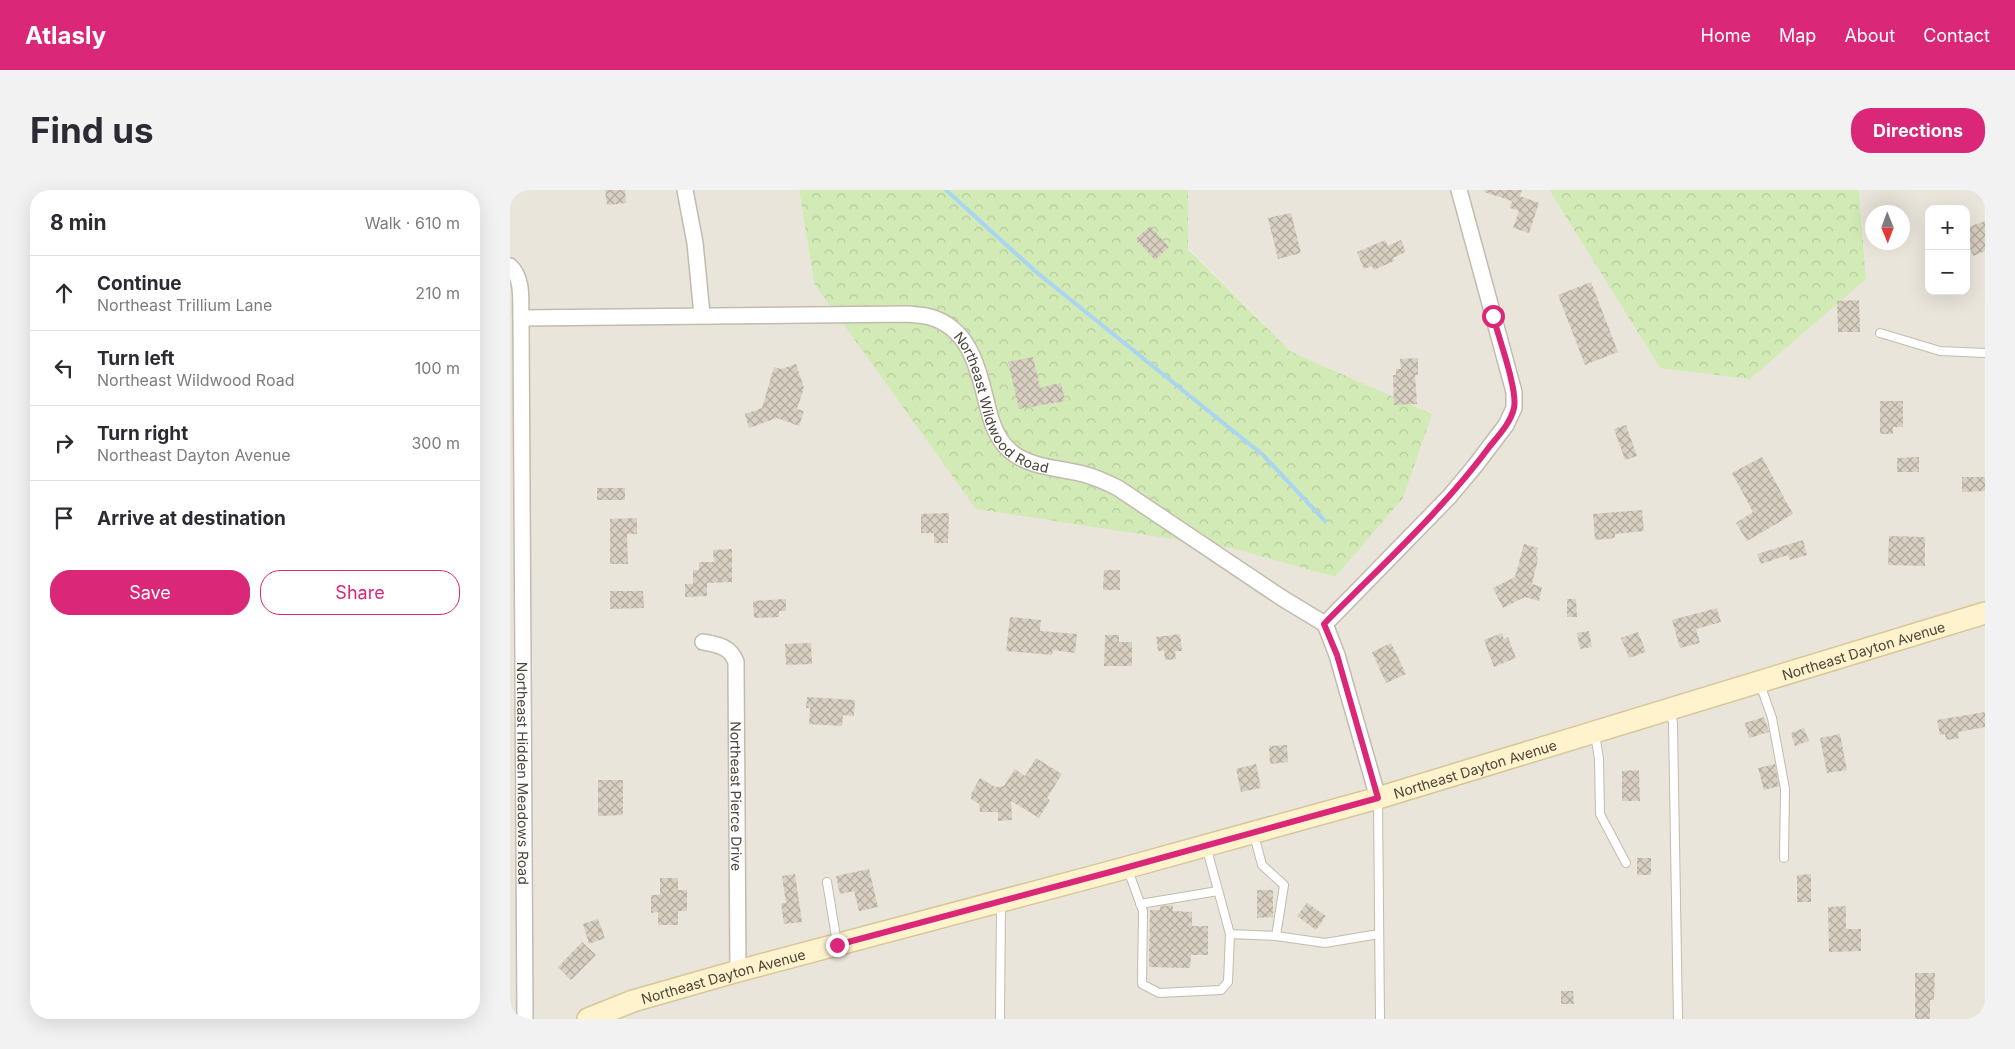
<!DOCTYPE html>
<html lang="en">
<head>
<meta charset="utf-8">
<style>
	:root { --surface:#fff; --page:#f2f2f3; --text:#2b2b33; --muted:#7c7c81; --line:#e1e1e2; --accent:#db2777 }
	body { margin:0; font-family:Inter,sans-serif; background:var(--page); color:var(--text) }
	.controls { position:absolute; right:15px; top:15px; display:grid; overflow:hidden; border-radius:10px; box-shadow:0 5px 20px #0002 }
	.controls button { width:45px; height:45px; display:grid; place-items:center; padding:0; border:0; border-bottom:1px solid var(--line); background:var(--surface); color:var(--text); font:25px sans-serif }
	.compass { position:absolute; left:1355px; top:15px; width:45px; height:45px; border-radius:50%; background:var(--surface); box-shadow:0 5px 20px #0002; rotate:179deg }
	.stop { position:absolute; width:15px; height:15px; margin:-11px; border:4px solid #db2777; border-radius:50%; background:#fff }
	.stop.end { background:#db2777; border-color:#fff; box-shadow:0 1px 5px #0008 }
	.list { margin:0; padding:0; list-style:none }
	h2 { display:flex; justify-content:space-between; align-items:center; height:65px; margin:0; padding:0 20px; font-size:21px }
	h2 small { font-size:16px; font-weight:400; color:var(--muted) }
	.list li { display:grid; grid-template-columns:32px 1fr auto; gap:15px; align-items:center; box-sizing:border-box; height:75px; padding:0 20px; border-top:1px solid var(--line) }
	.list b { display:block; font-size:19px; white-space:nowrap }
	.list p { margin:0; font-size:16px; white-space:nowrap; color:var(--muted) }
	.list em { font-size:16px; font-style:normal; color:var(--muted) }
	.actions { display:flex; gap:10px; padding:15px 20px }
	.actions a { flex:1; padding:11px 0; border:1px solid var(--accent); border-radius:20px; text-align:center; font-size:18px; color:var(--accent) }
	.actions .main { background:var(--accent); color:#fff }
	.icon { flex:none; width:28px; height:28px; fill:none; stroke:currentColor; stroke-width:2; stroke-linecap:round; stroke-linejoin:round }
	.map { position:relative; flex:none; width:1475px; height:829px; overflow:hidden; border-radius:20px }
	header { display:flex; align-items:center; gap:30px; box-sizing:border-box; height:70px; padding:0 25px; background:var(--accent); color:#fff }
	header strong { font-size:24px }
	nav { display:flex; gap:28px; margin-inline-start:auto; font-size:18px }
	.intro { display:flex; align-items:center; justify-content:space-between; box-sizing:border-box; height:120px; padding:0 30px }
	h1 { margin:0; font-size:35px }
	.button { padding:12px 22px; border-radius:20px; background:var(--accent); color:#fff; font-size:18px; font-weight:700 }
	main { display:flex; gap:30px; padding:0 30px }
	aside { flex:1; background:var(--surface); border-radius:20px; box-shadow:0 5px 20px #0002 }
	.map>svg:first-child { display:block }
	.residential { fill:#eae5da; fill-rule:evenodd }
	.forest { fill:url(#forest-crowns) }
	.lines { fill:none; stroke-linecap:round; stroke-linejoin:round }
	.stream { stroke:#a9d4f2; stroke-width:4 }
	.building { fill:url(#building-cross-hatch) }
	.lane-casing { stroke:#c2bbae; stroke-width:10 }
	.street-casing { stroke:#c2bbae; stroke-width:18 }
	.secondary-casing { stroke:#d6c79b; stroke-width:24 }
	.lane { stroke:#fff; stroke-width:8 }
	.street { stroke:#fff; stroke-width:15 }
	.secondary { stroke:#fff3cd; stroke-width:21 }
	.route { stroke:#db2777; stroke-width:6 }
	.labels { text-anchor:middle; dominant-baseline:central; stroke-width:4; stroke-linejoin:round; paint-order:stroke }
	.street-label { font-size:14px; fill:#4b4439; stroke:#fff }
</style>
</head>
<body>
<header>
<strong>Atlasly</strong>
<nav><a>Home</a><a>Map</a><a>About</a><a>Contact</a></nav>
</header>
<div class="intro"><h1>Find us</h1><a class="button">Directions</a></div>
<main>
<aside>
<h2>8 min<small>Walk · 610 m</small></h2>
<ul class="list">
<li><svg class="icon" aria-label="ahead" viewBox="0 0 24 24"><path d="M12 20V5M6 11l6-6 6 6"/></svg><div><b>Continue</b><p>Northeast Trillium Lane</p></div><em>210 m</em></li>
<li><svg class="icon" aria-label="left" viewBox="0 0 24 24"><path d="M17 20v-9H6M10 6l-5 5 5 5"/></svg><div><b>Turn left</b><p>Northeast Wildwood Road</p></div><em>100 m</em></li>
<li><svg class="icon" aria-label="right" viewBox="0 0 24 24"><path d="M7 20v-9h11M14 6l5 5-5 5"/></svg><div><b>Turn right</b><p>Northeast Dayton Avenue</p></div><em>300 m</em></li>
<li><svg class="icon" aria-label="arrive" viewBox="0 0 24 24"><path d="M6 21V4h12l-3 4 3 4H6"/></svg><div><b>Arrive at destination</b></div></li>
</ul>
<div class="actions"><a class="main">Save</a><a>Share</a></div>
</aside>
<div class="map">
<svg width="1475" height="829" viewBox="0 0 1475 829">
	<defs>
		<pattern id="forest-crowns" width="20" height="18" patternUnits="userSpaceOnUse" patternTransform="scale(1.25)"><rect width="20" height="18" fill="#d2eab5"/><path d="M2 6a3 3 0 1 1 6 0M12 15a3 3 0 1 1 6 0" fill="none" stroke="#b6ca9c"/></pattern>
		<pattern id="building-cross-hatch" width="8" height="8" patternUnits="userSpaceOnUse" patternTransform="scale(1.25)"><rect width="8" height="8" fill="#d8cfc1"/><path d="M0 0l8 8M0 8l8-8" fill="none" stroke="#b1aa9e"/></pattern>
	</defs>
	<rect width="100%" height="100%" fill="#f6f3ec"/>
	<path class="residential" d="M0,0H289L304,93L721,358L825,387L922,224L780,161L678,58V0H1039L1150,178L1356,89L1349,0H1475V829H0ZM1419,19H1456V101H1419ZM1362,22H1392V52H1362Z"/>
	<path class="forest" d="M289,0H678V59L780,161L922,224L893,308L825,387L721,358L466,319L304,93Z
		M1039,0H1349L1356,89L1240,189L1150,178Z"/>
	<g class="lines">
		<path class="stream" d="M436,0L525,81L753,265L815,331"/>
	</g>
	<path class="building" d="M95,0H115L116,13L97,15Z
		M975,0H1012L1010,6L1029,13L1019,43L1003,38L1009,21L1000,18L1002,11L974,2Z
		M781,23L791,63L768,69L758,28Z
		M1475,31V61L1463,66L1456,47V38Z
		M640,36L659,57L645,70L626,49Z
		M875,50L878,56L891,50L896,62L883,68L884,71L864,80L862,76L854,79L847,62Z
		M1081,92L1108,162L1075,175L1048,105Z
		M1349,110L1350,142H1328L1327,111Z
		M523,167L530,198L551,193L555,211L509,219L498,172Z
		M908,168V185H905L907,214L884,215L883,185H886V179H891L890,169Z
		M286,174L294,198L287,219L294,221L289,236L267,228L239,238L235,224L252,218L264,177L271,179Z
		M1370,211H1393V237H1383V244H1370Z
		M1116,235L1127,266L1115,270L1104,239Z
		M1252,267L1283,324L1237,351L1226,333L1243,322L1222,283Z
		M1409,267V282H1387V268Z
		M1452,287H1475V301L1452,302Z
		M87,298H115V310H87Z
		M1132,320L1134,341L1105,344V348L1085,350L1083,324Z
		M439,323L438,353H424V343H411V324Z
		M127,328V344H117L118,374H100V329Z
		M1379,346L1415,347V376L1378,375Z
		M1293,350L1297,365L1280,370L1278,365L1251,374L1247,364Z
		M1014,354L1028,358L1026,365L1028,369L1022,394L1032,397L1029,411L1015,407L993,418L983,398L1005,387Z
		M222,359V392L197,393V406L175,407V394H183V380H189V372H204L203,360Z
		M594,380H610V400H593Z
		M100,401H133L134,418L100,419Z
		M276,409V421H269V427L244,428L243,411Z
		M1057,409H1066L1067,427H1057Z
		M1207,418L1211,432L1186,439L1190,453L1170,458L1162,430Z
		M500,427L531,430L530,441L567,444L565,463L543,460L542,465L496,461Z
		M1079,441L1082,457L1070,459L1067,443Z
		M1128,442L1136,462L1119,468L1111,448Z
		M992,443L994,449L998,447L1006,468L984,477L974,450Z
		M670,444L672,461H665L666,469L655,470L654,460L648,461L646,447Z
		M595,445H609V452H622V476H594Z
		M301,453L302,474L276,475L275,454Z
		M881,453L896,484L876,493L862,462Z
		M297,507L345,510L344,526L333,525L332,536L299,534L300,518H296Z
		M1475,522V537L1448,542L1449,548L1436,550L1435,544L1430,545L1427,530Z
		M1254,527L1259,542L1239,548L1235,533Z
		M1294,538L1299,551L1285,556L1281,543Z
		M1330,544L1337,580L1317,583L1310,548Z
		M777,555L778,572L760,574L759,556Z
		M526,568L552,584L537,608L540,610L529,628L501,611L502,630L488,631V622H470L469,614L461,609V604L470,588L485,597L494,596L505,579L515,586Z
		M746,574L751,598L731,602L726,579Z
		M1265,574L1269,596L1254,600L1248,578Z
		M1129,580L1130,611H1112V581Z
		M88,590H113V625L88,626Z
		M1127,668H1141V685H1127Z
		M359,679L368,717L349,721L344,701L330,704L326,686Z
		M285,684L292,732L274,734L271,714L276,713L272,686Z
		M1301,684V712H1287V685Z
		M150,688H168V700H177V721H168V735H148V722L141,723V705H150Z
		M747,700H763V727L747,728Z
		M797,713L816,726L806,740L787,726Z
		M663,715V721L682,722V736H698V765H681L680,778L639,777L640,720H650V716Z
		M1336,716V739H1351V761L1319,762L1318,717Z
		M88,729L95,748L79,754L73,734Z
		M72,752L86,765L61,790L48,777Z
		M1405,783H1425L1424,810H1420V829H1405Z
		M1051,801H1063L1064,814H1051Z"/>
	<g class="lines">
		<g class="lane-casing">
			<path id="lane" d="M1370,143L1430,161L1475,163
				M1250,494L1262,528L1275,599L1274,668
				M1161,521L1163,534L1168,829
				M1085,544L1089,569L1090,624L1116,673
				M868,610L870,829
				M696,656L720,744L766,746L774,695L752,675L744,645
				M618,680L633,721L632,794L649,803L711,800L718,792L720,744
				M317,692L327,753
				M630,714L708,701
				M766,746L815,753L869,744
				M490,829L491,713"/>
		</g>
		<g class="street-casing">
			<g id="street">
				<path d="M175,0L185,53L192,125"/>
				<path id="s1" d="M0,76C14,89 10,111 11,128L15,829"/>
				<path id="s2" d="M11,128L397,124C405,125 413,125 420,127C463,139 469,185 479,222C483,238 490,254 504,264C524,278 550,278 573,284C586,287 596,292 608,298L772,408L815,434L827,465L868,608"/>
				<path d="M815,434L939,307L965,276L996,235L1004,218V202L949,0"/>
				<path id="s3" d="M193,452C208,455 220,456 226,472L228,781"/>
			</g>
		</g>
		<g class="secondary-casing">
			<g id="secondary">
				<path id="s4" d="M78,829L123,811L228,781L604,681L868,608L1475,423"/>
			</g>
		</g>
		<use href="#lane" class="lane"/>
		<use href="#street" class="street"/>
		<use href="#secondary" class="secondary"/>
	</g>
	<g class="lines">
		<path class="route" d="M327,755L604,681L868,608L827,465L814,434C871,376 932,321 980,256C989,245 1001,232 1004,218C1008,200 988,146 983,126"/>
	</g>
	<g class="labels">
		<g class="street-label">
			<text stroke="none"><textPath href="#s2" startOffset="528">Northeast Wildwood Road</textPath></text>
			<text stroke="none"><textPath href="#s4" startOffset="1328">Northeast Dayton Avenue</textPath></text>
			<text stroke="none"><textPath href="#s4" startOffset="922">Northeast Dayton Avenue</textPath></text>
			<text stroke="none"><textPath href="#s1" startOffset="510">Northeast Hidden Meadows Road</textPath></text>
			<text stroke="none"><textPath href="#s3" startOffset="175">Northeast Pierce Drive</textPath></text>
			<text stroke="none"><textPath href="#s4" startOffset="142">Northeast Dayton Avenue</textPath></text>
		</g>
	</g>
</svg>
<div class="controls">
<button>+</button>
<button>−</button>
</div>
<svg class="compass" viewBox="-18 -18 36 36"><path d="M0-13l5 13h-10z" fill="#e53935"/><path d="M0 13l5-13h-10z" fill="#7c7c81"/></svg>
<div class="stop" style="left:983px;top:126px"></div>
<div class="stop end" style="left:327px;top:755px"></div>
</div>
</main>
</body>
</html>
